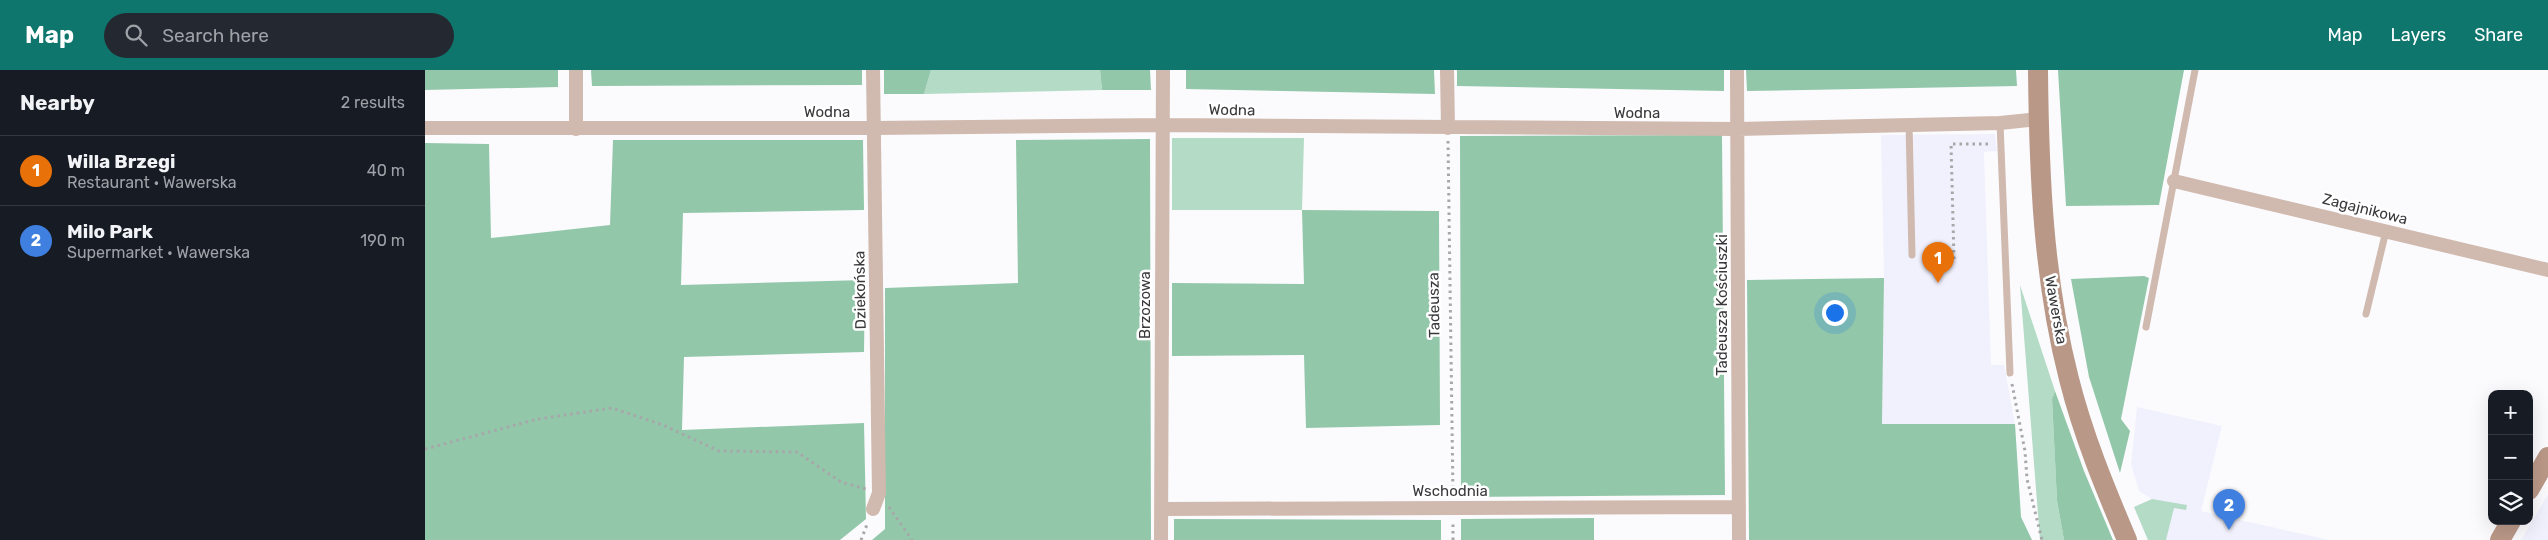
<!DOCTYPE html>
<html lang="en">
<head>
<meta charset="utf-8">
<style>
	:root { --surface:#171b24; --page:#242831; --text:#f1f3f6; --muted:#9ea1a6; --line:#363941; --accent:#0f766e }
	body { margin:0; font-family:Rubik,sans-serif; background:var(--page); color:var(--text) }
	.controls { position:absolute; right:15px; bottom:15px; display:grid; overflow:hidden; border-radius:10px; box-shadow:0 5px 20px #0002 }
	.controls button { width:45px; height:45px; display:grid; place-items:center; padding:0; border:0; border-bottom:1px solid var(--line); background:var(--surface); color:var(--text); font:25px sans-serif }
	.you { position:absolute; left:1409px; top:242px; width:18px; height:18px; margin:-12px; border:4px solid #fff; border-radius:50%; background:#1a73e8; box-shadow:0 0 0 8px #1a73e833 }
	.badge { display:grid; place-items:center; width:32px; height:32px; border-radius:50%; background:var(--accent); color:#fff; font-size:16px; font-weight:700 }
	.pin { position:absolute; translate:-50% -41px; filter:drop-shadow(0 1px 2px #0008) }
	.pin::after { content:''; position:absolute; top:26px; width:18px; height:15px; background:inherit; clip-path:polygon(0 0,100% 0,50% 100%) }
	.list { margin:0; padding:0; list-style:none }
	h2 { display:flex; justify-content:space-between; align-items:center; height:65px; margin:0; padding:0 20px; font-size:21px }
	h2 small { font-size:16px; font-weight:400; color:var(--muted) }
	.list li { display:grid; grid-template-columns:32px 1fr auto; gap:15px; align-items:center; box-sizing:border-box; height:70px; padding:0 20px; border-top:1px solid var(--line) }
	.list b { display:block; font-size:19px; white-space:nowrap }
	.list p { margin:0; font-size:16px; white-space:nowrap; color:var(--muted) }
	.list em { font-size:16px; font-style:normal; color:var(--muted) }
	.icon { flex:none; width:28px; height:28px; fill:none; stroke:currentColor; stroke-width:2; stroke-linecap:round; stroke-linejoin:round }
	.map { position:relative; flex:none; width:2123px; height:470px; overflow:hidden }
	header { display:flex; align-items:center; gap:30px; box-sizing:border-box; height:70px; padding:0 25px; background:var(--accent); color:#fff }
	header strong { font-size:24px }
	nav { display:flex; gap:28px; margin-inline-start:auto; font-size:18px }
	.search { width:350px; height:45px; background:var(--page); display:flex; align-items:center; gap:12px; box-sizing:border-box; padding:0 18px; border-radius:28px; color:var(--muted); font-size:19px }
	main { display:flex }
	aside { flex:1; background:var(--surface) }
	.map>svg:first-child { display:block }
	.built { fill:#f1f1fd }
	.green { fill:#b4dbc5 }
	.forest { fill:#92c7aa }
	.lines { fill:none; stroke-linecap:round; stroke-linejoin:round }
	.path { stroke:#a7a7aa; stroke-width:3; stroke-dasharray:2.5 4; stroke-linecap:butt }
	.lane { stroke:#d0b9ae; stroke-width:7 }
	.street { stroke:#d0b9ae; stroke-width:14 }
	.secondary { stroke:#ba9888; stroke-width:20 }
	.labels { text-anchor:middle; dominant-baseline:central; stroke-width:5; stroke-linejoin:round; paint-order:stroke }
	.street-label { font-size:15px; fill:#39393c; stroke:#fff }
</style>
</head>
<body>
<header>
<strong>Map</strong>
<div class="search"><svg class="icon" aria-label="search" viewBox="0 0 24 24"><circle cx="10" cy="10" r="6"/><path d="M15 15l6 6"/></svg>Search here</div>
<nav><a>Map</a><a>Layers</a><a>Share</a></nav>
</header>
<main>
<aside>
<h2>Nearby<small>2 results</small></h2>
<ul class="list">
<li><span class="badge" style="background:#e8710a">1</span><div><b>Willa Brzegi</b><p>Restaurant · Wawerska</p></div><em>40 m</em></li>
<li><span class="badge" style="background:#3f7fe0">2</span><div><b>Milo Park</b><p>Supermarket · Wawerska</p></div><em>190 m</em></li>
</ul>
</aside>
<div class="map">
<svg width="2123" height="470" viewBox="0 0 2123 470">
	<rect width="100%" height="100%" fill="#fbfbfe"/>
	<path class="built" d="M1570,64L1572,81L1559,82L1566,295H1579L1590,354H1457L1459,208L1456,65Z
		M1712,337L1797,356L1776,441L1904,470H1723L1709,437L1727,429L1714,421L1706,394Z
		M2123,424V470H2096Z"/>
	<path class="green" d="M506,0H675L677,20L499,24Z
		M747,68H879L877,140H747Z
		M1595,215L1630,321L1627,329L1632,431L1639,470H1615Z
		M1727,429L1762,435L1761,440L1749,438L1741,470H1723L1709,437Z"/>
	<path class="forest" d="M0,0H133V17L0,20Z
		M166,0H437V15L167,16Z
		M459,0H506L499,24H459Z
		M675,0H725L726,20H677Z
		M761,0H1009L1010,24L761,19Z
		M1032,0H1299V21L1032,16Z
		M1321,0H1591L1592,16L1322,21Z
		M1633,0H1759L1734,135L1641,136Z
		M1297,65L1300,425L1036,427L1035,66Z
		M725,69L726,470H447L460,459V218L593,213L591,70Z
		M188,70H438L439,140L258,143L256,215L440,210L439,282L259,287L257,360L439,353L441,449L415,470H0V73L64,74L66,168L185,155Z
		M877,140L1014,141L1015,355L881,358L879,285L747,286V213L879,214Z
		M1719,206L1724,208L1696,349L1705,361L1695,403L1664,307L1646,209Z
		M1459,208L1457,354H1590L1596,447L1607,470H1324L1322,210Z
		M1630,321L1659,401L1688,470H1639L1632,431L1627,329Z
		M1169,448V470H1036V449Z
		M749,449L1016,450V470H749Z"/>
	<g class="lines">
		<path class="path" d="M1023,71L1028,425
			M1529,189L1526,74H1565
			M1587,314L1600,381L1602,409L1617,470
			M0,379L113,349L187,338L238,355L294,381L372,382L416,412L441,419
			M464,437L487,470
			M436,470L443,452
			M1028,470V451"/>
		<path class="lane" d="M1484,53L1487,185
			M1575,53L1585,303
			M1941,244L1961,161
			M1721,257L1770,0"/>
		<path class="street" d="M1022,0L1023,58
			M1312,0L1314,470
			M0,58H449L737,55L1313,59L1575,53L1613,49
			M151,59V0
			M1749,111L2123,200
			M448,439L454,423L448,0
			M737,439L1314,437
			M736,470L738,0"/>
		<path class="secondary" d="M1613,0C1614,103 1618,208 1644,309C1658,365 1680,418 1702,470
			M2104,420L2123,387
			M2075,470L2086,451"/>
	</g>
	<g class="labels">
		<g class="street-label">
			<text transform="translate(807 40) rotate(1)">Wodna</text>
			<text x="402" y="42">Wodna</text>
			<text x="1212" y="43">Wodna</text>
			<text transform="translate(1940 139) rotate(14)">Zagajnikowa</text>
			<text transform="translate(435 220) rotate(-91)">Dziekońska</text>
			<text transform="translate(720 235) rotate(-90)">Brzozowa</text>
			<text transform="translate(1009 235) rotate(-91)">Tadeusza</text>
			<text transform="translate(1297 235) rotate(-90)">Tadeusza Kościuszki</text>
			<text transform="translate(1631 240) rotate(80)">Wawerska</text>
			<text x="1025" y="421">Wschodnia</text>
		</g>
	</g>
</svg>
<div class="controls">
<button>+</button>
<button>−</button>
<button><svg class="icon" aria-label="layers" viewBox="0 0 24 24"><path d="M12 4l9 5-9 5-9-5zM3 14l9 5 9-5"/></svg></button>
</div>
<div class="you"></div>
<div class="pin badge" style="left:1513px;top:213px;background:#e8710a">1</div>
<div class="pin badge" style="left:1804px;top:460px;background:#3f7fe0">2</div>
</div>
</main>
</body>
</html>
